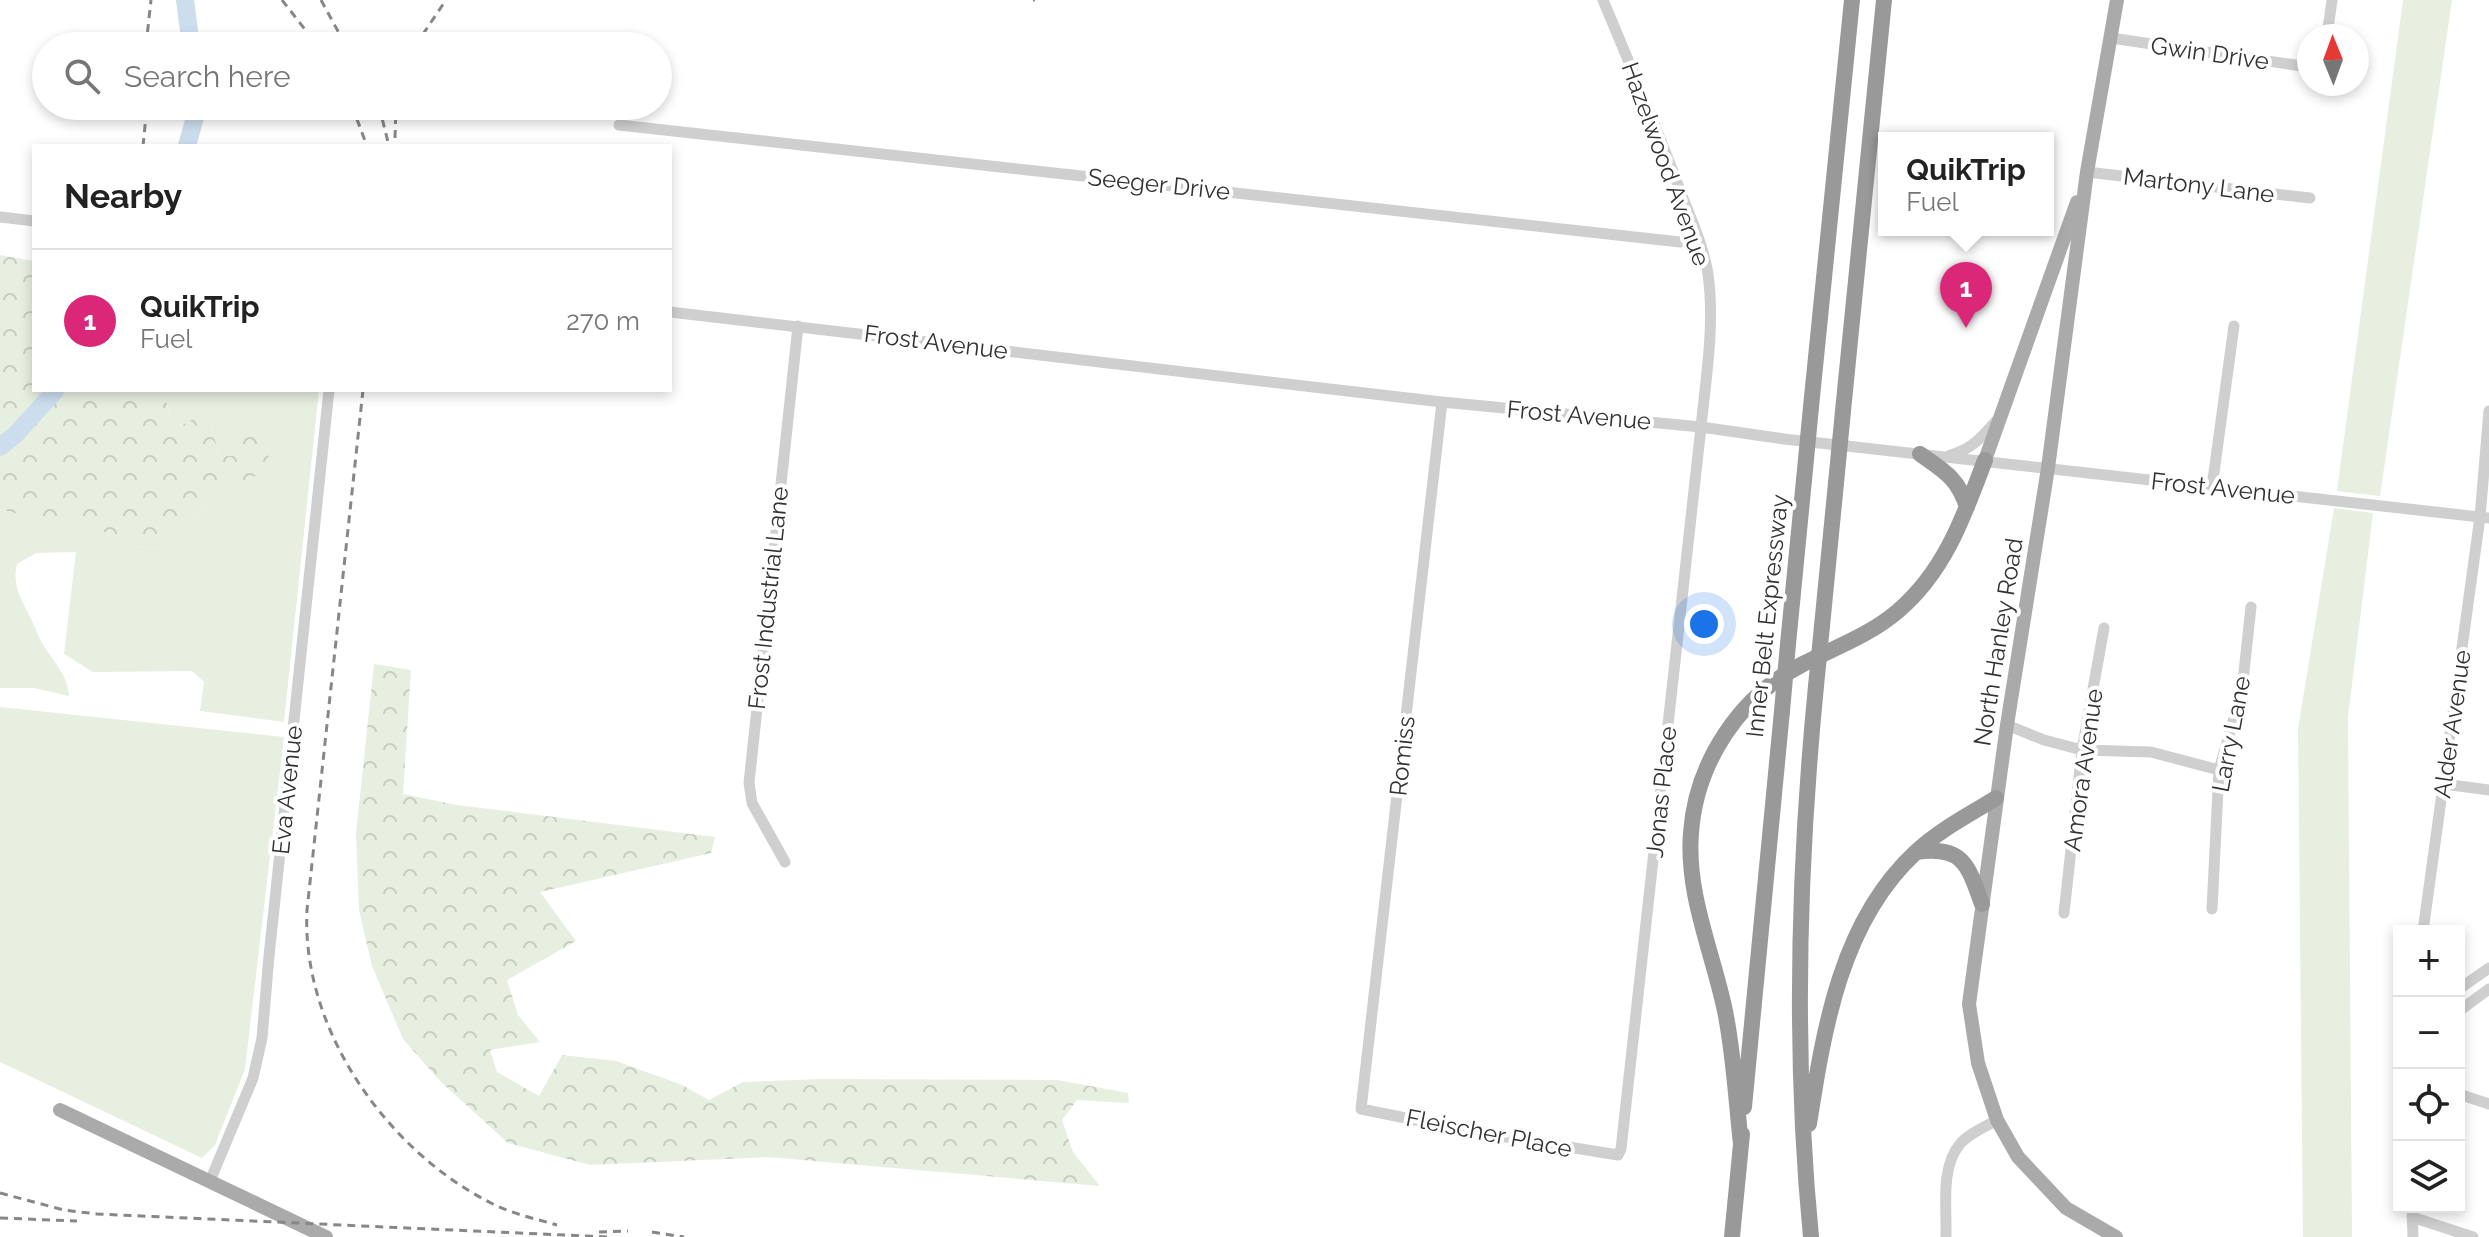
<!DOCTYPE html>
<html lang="en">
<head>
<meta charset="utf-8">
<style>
	:root { --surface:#fff; --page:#f6f6f6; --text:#222; --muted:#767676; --line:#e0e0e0; --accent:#db2777 }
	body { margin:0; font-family:Raleway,sans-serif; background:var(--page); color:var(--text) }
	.controls { position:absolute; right:24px; bottom:24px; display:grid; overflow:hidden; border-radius:0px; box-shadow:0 4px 12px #0003 }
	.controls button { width:72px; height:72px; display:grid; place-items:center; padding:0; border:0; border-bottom:2px solid var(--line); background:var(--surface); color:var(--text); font:40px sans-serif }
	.compass { position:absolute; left:2297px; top:24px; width:72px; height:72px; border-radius:50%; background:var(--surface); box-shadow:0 4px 12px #0003; rotate:359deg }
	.you { position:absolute; left:1704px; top:624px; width:28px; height:28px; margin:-20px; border:6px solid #fff; border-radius:50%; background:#1a73e8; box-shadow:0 0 0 12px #1a73e833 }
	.badge { display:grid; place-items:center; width:52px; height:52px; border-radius:50%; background:var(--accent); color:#fff; font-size:26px; font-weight:700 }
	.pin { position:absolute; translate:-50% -66px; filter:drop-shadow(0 2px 4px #0008) }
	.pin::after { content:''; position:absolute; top:42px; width:28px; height:24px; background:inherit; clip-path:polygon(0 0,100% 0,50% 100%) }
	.popup { position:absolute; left:1878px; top:132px; width:176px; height:104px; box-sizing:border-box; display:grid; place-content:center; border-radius:0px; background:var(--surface); filter:drop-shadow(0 2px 6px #0005); font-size:26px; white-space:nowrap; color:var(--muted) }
	.popup b { font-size:30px; color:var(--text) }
	.popup::after { content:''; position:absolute; left:50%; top:100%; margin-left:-16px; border:16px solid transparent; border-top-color:var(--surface) }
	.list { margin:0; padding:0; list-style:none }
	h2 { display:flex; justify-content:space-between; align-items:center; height:104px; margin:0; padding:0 32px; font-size:34px }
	h2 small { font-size:26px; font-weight:400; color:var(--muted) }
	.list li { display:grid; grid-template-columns:52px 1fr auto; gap:24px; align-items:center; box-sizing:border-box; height:144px; padding:0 32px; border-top:2px solid var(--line) }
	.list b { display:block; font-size:30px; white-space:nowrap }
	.list p { margin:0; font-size:26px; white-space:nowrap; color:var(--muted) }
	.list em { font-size:26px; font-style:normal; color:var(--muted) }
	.icon { flex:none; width:44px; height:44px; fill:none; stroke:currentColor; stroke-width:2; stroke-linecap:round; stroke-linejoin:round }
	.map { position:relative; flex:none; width:2489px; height:1237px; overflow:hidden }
	.search { position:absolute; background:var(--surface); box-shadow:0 4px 12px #0003; left:32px; top:32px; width:640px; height:88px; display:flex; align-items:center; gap:20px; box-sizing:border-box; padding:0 28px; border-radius:44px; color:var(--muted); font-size:30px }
	.panel { position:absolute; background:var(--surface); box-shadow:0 4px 12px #0003; left:32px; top:144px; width:640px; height:248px; border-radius:0px }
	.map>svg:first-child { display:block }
	.green { fill:#e7efe0 }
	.forest { fill:url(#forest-crowns) }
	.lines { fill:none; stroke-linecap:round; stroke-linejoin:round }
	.river { stroke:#ccdeee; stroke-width:18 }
	.minor { stroke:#cfcfcf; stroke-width:11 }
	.major { stroke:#aaa; stroke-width:14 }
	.highway { stroke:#999; stroke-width:16 }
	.rail { stroke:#878787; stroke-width:3; stroke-dasharray:8 6; stroke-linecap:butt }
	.highway-bridge { stroke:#999; stroke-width:16 }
	.labels { text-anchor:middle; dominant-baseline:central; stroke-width:8; stroke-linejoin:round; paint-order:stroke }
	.street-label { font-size:24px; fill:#323232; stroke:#fff }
</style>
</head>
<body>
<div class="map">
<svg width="2489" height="1237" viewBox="0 0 2489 1237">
	<defs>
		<pattern id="forest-crowns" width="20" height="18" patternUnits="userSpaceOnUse" patternTransform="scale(2)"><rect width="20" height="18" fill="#e7efe0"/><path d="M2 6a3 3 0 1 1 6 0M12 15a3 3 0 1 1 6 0" fill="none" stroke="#c7cdc1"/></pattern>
	</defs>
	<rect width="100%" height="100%" fill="#fff"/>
	<path class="green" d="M2403,0H2452L2380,496L2337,491Z
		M170,390H319L284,722L200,711L204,682L192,671L93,672L64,654L76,552L36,553L17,564C11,588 24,603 33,623C37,631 39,639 44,646C54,662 68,676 69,696L34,688H0V509L29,517L41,527L73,517L135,546L160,549C182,525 230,484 261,474L252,435H242L235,456H219L210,421L198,404L194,419L181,426L170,418L166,399Z
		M2334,508L2373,513L2348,717L2352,1237H2303L2298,729Z
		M0,707L284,737L245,1069L215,1145L202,1158L0,1062Z"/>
	<path class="forest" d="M0,255L34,261V390H50L12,433L0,442Z
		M67,390H170L166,399L170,418L181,426L193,419L198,403L210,421L219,456H235L242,434L252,435L270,458L261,474C230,484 182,525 160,549L135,546L73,518L57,531L41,527L29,517L0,509V456L20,441Z
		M374,664L411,670L403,794L457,805L715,837L711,853L540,892L576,941L507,980L518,1015L540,1042L490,1050L497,1072L539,1096L562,1055L616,1061L682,1085L709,1100L743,1082L820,1079L1057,1080L1128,1093L1129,1103L1077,1100L1062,1120L1073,1152L1100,1186L768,1157L590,1165L508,1143L440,1081L403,1039L372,966L359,910L356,834Z"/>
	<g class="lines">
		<path class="river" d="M185,0L191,46
			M187,146L195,117L194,106
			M0,447L15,435L56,390"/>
		<path class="minor" d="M2327,36L2332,0
			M2111,38L2302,66L2309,64
			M619,125L1680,242L1697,236
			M2087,172L2310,198
			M0,217L34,221
			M670,312L1442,402L1701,427L1784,439L2489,518
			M1442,402L1361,1109L1475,1132L1618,1155L1621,1149L1701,427C1706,377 1715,325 1708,274C1704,247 1691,219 1681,193C1657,128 1630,64 1603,0
			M1950,455C1971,450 1982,437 1996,421
			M2212,487L2234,326
			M2007,725L2044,740L2082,750L2151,752L2219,770
			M2444,784L2489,790
			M785,862L752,803L749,783L798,326
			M2212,909L2219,770L2242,690L2251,607
			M2064,913L2082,750L2104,628
			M2423,931L2480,517L2489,411
			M2459,989L2489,968
			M2459,1011L2489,989
			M2459,1094L2489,1104
			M210,1181L253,1078L262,1038L269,956L329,390
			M2412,1207L2413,1237
			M2412,1217L2473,1237
			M1946,1237C1947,1208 1940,1168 1960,1144C1968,1134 1985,1127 1997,1120"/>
		<path class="major" d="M1985,460L2077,202
			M60,1110L326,1237
			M2116,1237L2066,1208L2018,1157L1997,1120L1978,1063L1969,1004L2007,725L2048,468L2087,172L2117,0"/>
		<path class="highway" d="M1811,407L1852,0
			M1843,411L1884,0
			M1920,454C1944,471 1958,478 1967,507
			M1822,626L1836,483
			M1788,644L1804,480
			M1916,852C1963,845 1968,865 1982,904
			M1744,1107L1782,711
			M1809,1124C1824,1028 1841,921 1916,852C1939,830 1969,815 1996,798
			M1741,1144C1736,1100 1734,1055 1725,1011C1713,953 1686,894 1691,833C1696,762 1740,696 1803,664C1836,647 1870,635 1898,611C1945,571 1964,516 1985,460
			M1732,1237L1742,1134
			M1811,1237C1793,1053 1798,870 1816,686"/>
		<path class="rail" d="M282,0L318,46
			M321,0L346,46
			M1033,0H1035
			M146,46L151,0
			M415,46L446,0
			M352,106L367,146
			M379,106L389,146
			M395,138L396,106
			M143,146L147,106
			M363,390L307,910C301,1030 388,1152 493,1204C513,1214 536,1219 557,1225
			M0,1193L64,1210L97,1214L608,1237
			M0,1218L77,1221
			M599,1232L628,1231
			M652,1232L684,1237"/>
		<path class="highway-bridge" d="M1804,480L1811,407
			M1836,483L1843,411
			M1816,686L1822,626
			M1782,711L1788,644"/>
	</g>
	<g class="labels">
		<g class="street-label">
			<text transform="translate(2210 53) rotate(8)">Gwin Drive</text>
			<text transform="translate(1666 164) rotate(70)">Hazelwood Avenue</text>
			<text transform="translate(1159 184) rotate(6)">Seeger Drive</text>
			<text transform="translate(2199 185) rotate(7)">Martony Lane</text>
			<text transform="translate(936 342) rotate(7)">Frost Avenue</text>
			<text transform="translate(1579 415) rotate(5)">Frost Avenue</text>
			<text transform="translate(2223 488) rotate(6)">Frost Avenue</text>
			<text transform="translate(768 598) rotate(-84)">Frost Industrial Lane</text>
			<text transform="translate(1767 616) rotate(-84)">Inner Belt Expressway</text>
			<text transform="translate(1998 642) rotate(-81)">North Hanley Road</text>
			<text transform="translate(2452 724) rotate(-82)">Alder Avenue</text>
			<text transform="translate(2231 734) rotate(-79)">Larry Lane</text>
			<text transform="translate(1402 756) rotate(-84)">Romiss</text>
			<text transform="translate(2083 770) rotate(-82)">Amora Avenue</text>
			<text transform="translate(287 790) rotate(-84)">Eva Avenue</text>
			<text transform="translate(1661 792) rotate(-84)">Jonas Place</text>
			<text transform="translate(1489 1133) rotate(11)">Fleischer Place</text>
		</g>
	</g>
</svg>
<div class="controls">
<button>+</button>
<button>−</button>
<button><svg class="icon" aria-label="locate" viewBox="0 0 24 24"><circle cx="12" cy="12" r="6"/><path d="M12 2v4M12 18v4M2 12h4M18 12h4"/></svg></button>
<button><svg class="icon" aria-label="layers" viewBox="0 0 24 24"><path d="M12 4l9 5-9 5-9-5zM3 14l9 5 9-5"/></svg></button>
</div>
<svg class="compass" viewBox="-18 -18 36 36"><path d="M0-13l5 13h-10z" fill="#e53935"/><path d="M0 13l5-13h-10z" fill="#767676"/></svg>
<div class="you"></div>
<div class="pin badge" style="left:1966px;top:328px">1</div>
<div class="popup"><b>QuikTrip</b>Fuel</div>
<div class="search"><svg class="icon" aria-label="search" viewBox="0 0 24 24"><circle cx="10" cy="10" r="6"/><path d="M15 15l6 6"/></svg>Search here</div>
<section class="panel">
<h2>Nearby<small></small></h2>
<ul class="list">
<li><span class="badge">1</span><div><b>QuikTrip</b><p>Fuel</p></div><em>270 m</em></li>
</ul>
</section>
</div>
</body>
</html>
